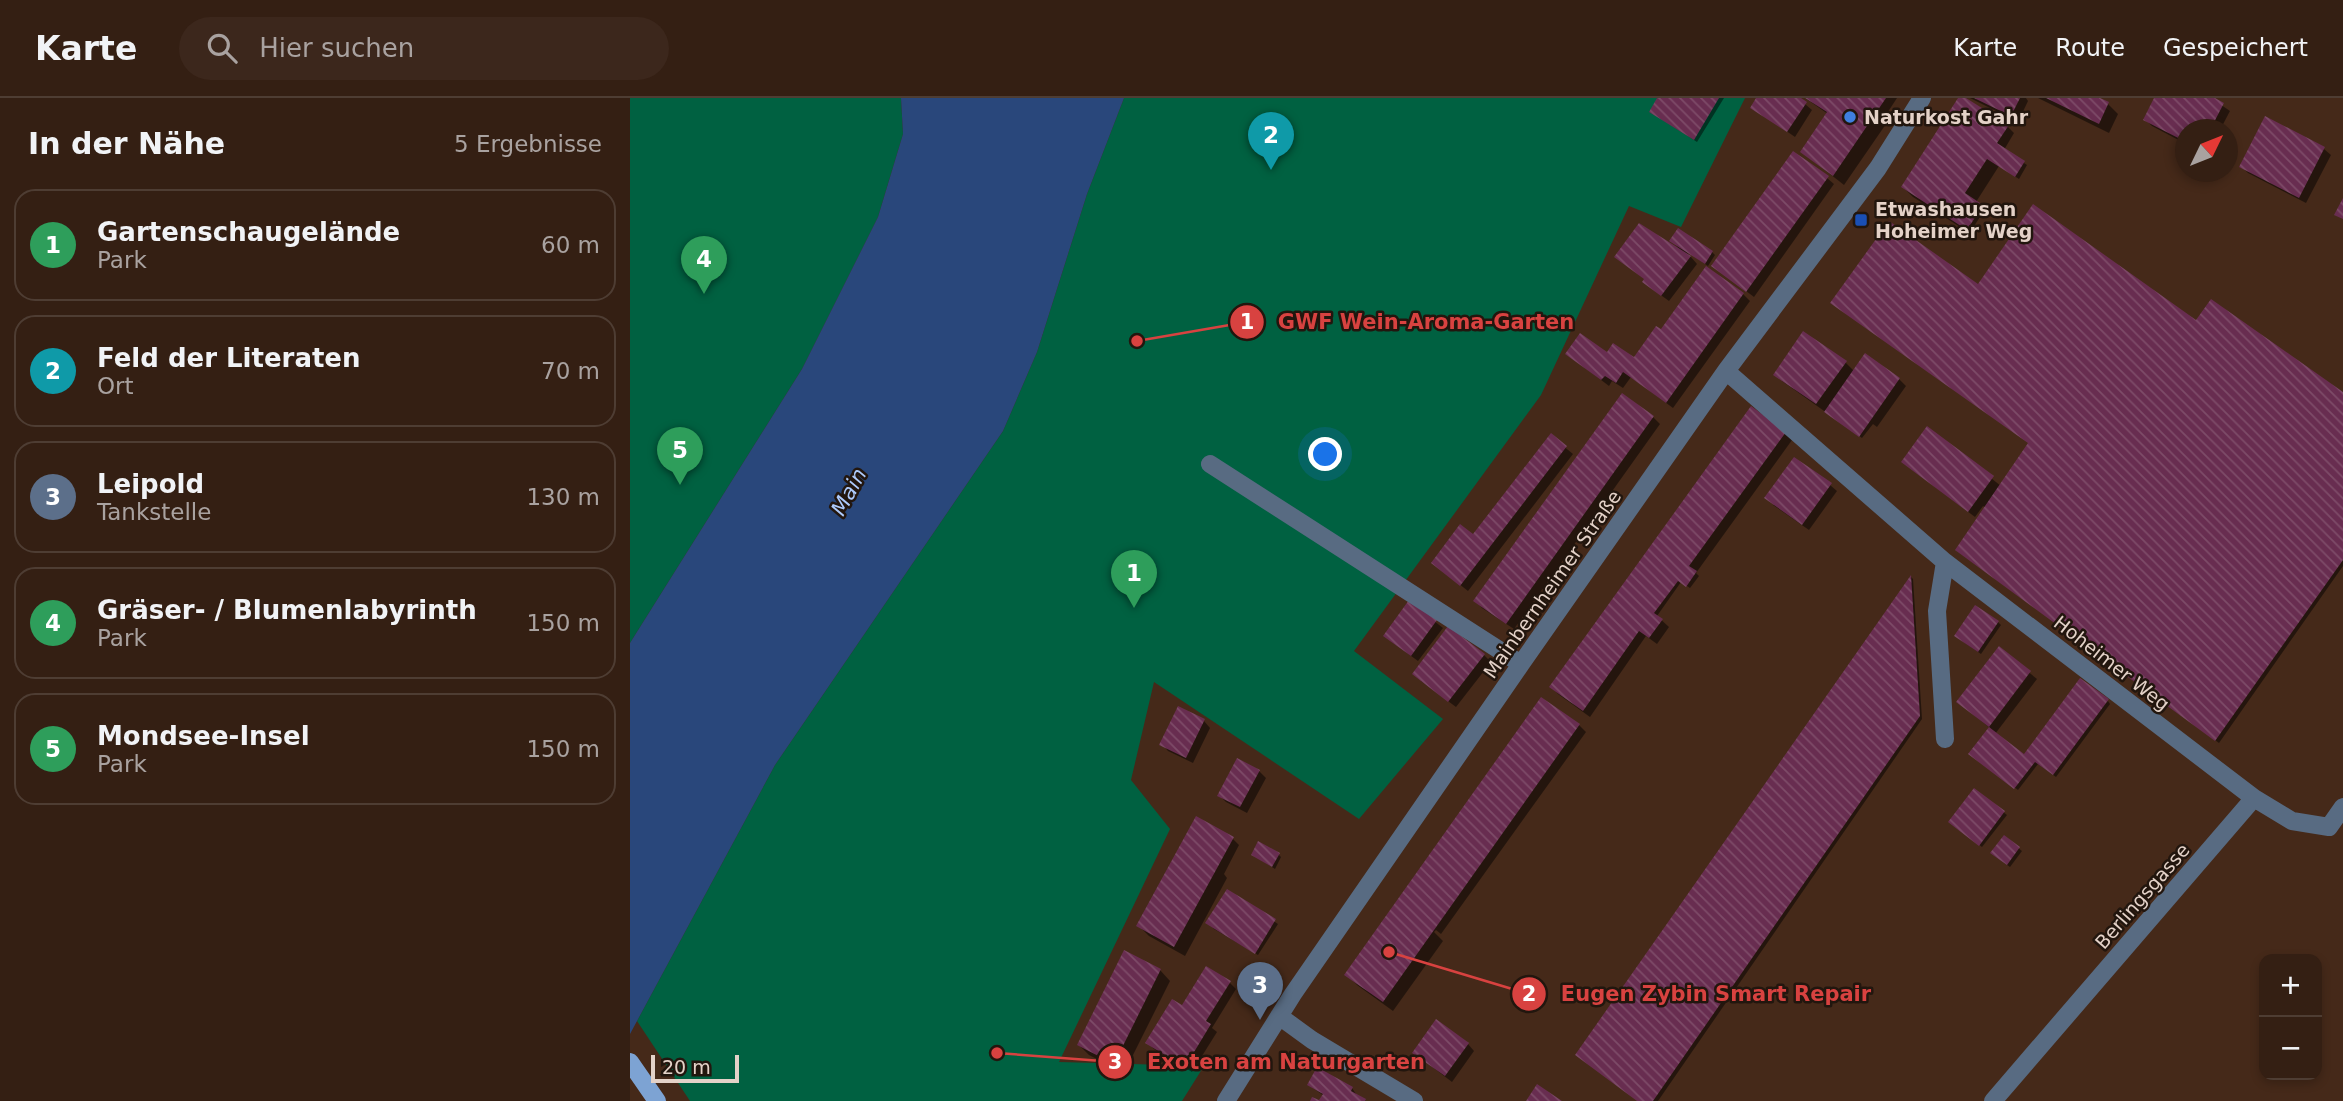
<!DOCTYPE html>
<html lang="de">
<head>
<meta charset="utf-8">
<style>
	:root { --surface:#341f13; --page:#3c271c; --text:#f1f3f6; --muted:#a9a2a0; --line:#4e3d33; --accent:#2563eb }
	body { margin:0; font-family:"DejaVu Sans",sans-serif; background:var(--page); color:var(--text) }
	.controls { position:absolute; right:21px; bottom:21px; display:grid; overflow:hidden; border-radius:14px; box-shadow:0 4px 10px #0003 }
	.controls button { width:63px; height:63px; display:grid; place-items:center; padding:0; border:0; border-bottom:2px solid var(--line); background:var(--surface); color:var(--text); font:35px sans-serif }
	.compass { position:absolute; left:1545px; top:21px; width:63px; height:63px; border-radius:50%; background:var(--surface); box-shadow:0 4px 10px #0003; rotate:47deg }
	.scale { position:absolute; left:21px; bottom:18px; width:88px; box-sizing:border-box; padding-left:7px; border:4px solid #e4d2c8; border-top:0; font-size:19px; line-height:24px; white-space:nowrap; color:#e4d2c8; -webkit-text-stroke:5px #22160e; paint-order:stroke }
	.you { position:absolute; left:696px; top:357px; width:24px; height:24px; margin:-18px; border:5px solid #fff; border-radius:50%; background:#1a73e8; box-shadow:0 0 0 10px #1a73e833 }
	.badge { display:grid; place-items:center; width:46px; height:46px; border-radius:50%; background:var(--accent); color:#fff; font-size:23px; font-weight:700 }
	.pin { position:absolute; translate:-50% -58px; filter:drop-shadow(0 2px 4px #0008) }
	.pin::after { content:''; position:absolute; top:37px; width:24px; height:21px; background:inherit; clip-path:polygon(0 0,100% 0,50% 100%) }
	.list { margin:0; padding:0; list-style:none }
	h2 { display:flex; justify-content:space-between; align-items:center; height:91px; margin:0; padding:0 28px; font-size:30px }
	h2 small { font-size:23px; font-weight:400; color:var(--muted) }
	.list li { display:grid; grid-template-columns:46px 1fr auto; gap:21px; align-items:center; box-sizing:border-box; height:112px; margin:0 14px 14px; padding:0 14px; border:2px solid var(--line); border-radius:21px }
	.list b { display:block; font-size:26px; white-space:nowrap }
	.list p { margin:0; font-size:23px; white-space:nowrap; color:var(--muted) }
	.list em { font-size:23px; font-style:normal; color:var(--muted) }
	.icon { flex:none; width:38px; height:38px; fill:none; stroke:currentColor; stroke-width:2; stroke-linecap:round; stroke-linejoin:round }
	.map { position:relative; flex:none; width:1713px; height:1003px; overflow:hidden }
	header { display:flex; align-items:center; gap:42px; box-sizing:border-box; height:98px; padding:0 35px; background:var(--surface); border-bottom:2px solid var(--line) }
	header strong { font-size:33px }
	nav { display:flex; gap:38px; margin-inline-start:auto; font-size:24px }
	.search { width:490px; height:63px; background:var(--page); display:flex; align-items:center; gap:18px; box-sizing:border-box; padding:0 24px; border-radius:38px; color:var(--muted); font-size:26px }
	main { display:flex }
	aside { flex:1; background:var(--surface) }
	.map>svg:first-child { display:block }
	.green { fill:#006141 }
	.water { fill:#29477b }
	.shadow { fill:#0007 }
	.building { fill:url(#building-back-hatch) }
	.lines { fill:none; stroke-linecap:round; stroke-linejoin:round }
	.minor { stroke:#586b82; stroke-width:18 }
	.major { stroke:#7da3d3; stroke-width:18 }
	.shop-dot { fill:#3f7fe0; stroke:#22160e; stroke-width:2.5 }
	.transit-dot { fill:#1a4fb4; stroke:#22160e; stroke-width:2.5 }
	.labels { text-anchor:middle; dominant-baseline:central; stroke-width:5; stroke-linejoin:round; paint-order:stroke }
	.poi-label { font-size:19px; font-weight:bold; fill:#e4d2c8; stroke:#22160e; text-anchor:start }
	.street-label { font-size:19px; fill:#e4d2c8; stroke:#22160e }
	.water-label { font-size:21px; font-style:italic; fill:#aecbfc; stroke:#22160e }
	.leader { fill:none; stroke:#d84240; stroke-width:2.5 }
	.callout-dot { fill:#d84240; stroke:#22160e; stroke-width:2.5 }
	.mark-label { font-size:21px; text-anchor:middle; font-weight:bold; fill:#fff }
	.callout-label { font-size:21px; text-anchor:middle; font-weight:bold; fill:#d84240; stroke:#22160e; stroke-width:5; stroke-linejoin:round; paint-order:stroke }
</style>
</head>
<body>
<header>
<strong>Karte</strong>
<div class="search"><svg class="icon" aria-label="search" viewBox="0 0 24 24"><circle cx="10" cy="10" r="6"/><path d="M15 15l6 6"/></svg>Hier suchen</div>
<nav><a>Karte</a><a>Route</a><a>Gespeichert</a></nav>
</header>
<main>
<aside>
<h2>In der Nähe<small>5 Ergebnisse</small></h2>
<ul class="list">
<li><span class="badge" style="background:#2e9e5b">1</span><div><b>Gartenschaugelände</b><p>Park</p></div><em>60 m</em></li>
<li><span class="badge" style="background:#0f9aa8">2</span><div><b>Feld der Literaten</b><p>Ort</p></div><em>70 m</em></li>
<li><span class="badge" style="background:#5c6f8a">3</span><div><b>Leipold</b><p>Tankstelle</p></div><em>130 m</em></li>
<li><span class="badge" style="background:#2e9e5b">4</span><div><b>Gräser- / Blumenlabyrinth</b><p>Park</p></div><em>150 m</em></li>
<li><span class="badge" style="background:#2e9e5b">5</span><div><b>Mondsee-Insel</b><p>Park</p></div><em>150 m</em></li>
</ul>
</aside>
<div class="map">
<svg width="1713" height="1003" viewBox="0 0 1713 1003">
	<defs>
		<pattern id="building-back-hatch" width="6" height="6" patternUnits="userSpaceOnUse" patternTransform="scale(1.75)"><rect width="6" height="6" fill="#682d50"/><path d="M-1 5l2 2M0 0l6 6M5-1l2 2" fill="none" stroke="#7d4b68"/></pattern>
	</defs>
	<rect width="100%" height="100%" fill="#452919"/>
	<path class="green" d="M0,0H271L273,36L248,119L172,271L0,545Z
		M494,0H1115L1051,129L999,108L911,297L724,553L813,621L729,721L524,584L501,682L540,731L429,964L574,968L552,1003H60L7,923L145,667L373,333L407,254L457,96Z"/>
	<path class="water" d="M271,0H494L457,96L407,254L373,333L145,667L0,936V545L172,271L248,119L273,36Z"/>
	<path class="shadow" d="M1029,0H1094L1067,44L1024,16Z
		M1128,0H1168L1182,12L1165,39L1122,9Z
		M1175,0H1267L1252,23L1256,26L1214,87L1172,54L1198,16Z
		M1330,0L1378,29L1384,35L1374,52L1397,67L1389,81L1369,68L1346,104L1355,111L1341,133L1331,127L1330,129L1283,99L1273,89Z
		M1340,0H1396L1398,3L1388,24Z
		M1408,0H1466L1478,6L1488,16L1479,35Z
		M1526,0H1581L1600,13L1590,32H1556V46L1522,28L1515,21Z
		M1694,51L1701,57L1676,105L1618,75L1611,68Z
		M1197,80L1204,86L1124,199L1083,168Z
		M1042,143L1082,154L1085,157L1078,168L1055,152L1067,166L1039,203L1021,190L1050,152Z
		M1348,188L1567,224L1713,295V468L1589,645L1330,455L1356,410L1353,408L1345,419L1280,370L1298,330L1371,388L1400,345Z
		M1113,196L1120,203L1043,310L1001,279L993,290L982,283L979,288L937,256L977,257L1004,262L1032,233Z
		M1215,264L1224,273L1269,281L1276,288L1247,329L1243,326L1232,340L1152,283Z
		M1023,319L1030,326L884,531L852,510L846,503Z
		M1155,335L1162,342L1066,475L1069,478L1060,490L1051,484L1027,518L1039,529L1027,546L1016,538L960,619L928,596L922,589Z
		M921,338L943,356L838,493L810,471L844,439Z
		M1200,387L1207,393L1179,432L1143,407Z
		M1281,479L1283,481L1292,621L1028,1003H1009Z
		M780,504L813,530L788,563L762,544Z
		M1368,524L1371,527L1351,556L1329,541Z
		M1369,550L1407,581L1365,636L1394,658L1478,603L1480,606L1426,679L1408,666L1388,692L1340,656L1360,630L1335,610Z
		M854,557L861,564L826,609L791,583Z
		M574,623L580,630L563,665L538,653L532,646Z
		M949,627L956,634L811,836L806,832L804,834L813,843L763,913L727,887L717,876Z
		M629,673L636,680L617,715L596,704L589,697Z
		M1345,692L1377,717L1352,749L1323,727Z
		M1374,739L1392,753L1380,769L1365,758Z
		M603,741L609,747L594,776L597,780L555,858L519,838L508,827Z
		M648,756L651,759L645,771L623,757Z
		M597,793L648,826L628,857L584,831L578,824Z
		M530,872L540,883L494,975L459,957L449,947Z
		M600,885L606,891L582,930L587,934L562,974L524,951L517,944L552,910Z
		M838,946L844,953L822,984L784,955Z
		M679,987L722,990L728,999L736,1003H691L694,998Z"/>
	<path class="building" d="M1027,0H1089L1064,42L1019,14Z
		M1126,0H1171L1177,4L1157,34L1120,10Z
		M1175,0H1256L1203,78L1170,54L1197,14Z
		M1328,0H1336L1379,27L1367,45L1395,63L1385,79L1357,61L1335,95L1353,107L1337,132L1271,89Z
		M1344,0H1390L1381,18Z
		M1416,0H1470L1479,4L1469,26Z
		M1524,0H1585L1594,5L1580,32H1556V44L1513,22Z
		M1635,18L1695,49L1669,100L1609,69Z
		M1163,53L1199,78L1116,194L1081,168Z
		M1713,100V121L1704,117Z
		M1403,106L1566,222L1581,201L1713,294V462L1585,643L1325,452L1398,345L1200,205L1259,123L1348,186Z
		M1009,125L1061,158L1031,198L1012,184L1014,181L984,159Z
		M1048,130L1083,153L1075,166L1039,143Z
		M1076,168L1114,195L1036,305L993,274L986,285L975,278L971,282L935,256L950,235L977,254L983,245L1004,259L1026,228L1031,231Z
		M1173,233L1217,263L1186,306L1143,277Z
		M1235,255L1270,280L1229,339L1194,314Z
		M992,295L1024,318L876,526L843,503Z
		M1121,308L1156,334L1059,468L1067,473L1056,489L1048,483L1024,515L1033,521L1019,540L1009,533L953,613L919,589Z
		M1297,328L1364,378L1338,414L1271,364Z
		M921,335L937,348L830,488L801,465L830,426L843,436Z
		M1164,359L1202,385L1172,427L1134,400Z
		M1281,477L1290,618L1023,1003H1007L945,957Z
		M779,502L807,522L781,558L753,538Z
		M1345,507L1369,523L1348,554L1324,538Z
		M818,528L855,556L818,604L782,576Z
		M1369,548L1401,573L1359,629L1394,656L1450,580L1479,601L1423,677L1405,664L1384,691L1338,656L1359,629L1326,604Z
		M911,599L950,626L753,904L714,877Z
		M548,608L575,621L556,660L529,647Z
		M607,660L630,672L610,709L587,698Z
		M1344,690L1375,713L1349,748L1318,724Z
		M566,718L604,739L544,849L506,828Z
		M1374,737L1390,749L1377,767L1360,755Z
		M628,743L650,755L642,769L621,757Z
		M597,791L646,821L625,856L575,825Z
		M494,852L531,871L484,966L447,947Z
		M576,868L601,883L576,923L581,926L555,969L515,945L542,901L552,907Z
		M806,921L839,945L815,978L782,955Z
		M687,969L723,989L721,993L736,1001L735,1003H680L682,999L689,1002L693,996L677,987Z
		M907,986L932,1003H896Z"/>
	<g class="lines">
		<path class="minor" d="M1096,273L1315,464L1624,700
			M580,366L891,566
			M1315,641L1307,513L1315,464
			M649,918L682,942L784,1003
			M596,1003L663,896L891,566L1096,273L1248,70L1292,0
			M1363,1003L1624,700L1662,723L1699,729L1713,709"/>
		<path class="major" d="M0,964L27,1003"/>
	</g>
	<circle class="shop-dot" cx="1220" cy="19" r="7"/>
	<rect class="transit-dot" x="1224" y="115" width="14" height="14" rx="3.5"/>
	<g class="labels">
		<g class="poi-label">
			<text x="1234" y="19">Naturkost Gahr</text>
			<text x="1245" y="111">Etwashausen<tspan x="1245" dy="22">Hoheimer Weg</tspan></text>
		</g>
		<g class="street-label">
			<text transform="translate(922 486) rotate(-55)">Mainbernheimer Straße</text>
			<text transform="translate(1482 565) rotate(38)">Hoheimer Weg</text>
			<text transform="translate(1512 798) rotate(-49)">Berlingsgasse</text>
		</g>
		<g class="water-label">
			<text transform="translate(219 394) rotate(-61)">Main</text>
		</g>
	</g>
	<path class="leader" d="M507 243L617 224M759 854L899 896M367 955L485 964"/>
	<g class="callout-dot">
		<circle cx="507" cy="243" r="7"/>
		<circle cx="759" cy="854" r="7"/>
		<circle cx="367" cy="955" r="7"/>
		<circle cx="617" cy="224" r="18"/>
		<circle cx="899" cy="896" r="18"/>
		<circle cx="485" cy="964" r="18"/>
	</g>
	<g class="mark-label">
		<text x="617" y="231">1</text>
		<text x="899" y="903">2</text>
		<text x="485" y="971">3</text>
	</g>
	<g class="callout-label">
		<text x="796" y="231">GWF Wein-Aroma-Garten</text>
		<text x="1086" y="903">Eugen Zybin Smart Repair</text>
		<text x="656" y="971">Exoten am Naturgarten</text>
	</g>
</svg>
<div class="controls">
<button>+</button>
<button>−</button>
</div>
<svg class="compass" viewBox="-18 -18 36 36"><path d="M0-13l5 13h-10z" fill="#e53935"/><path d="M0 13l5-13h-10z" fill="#a9a2a0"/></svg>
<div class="scale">20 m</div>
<div class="you"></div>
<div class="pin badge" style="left:504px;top:510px;background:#2e9e5b">1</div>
<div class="pin badge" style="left:641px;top:72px;background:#0f9aa8">2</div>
<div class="pin badge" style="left:630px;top:922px;background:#5c6f8a">3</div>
<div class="pin badge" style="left:74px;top:196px;background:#2e9e5b">4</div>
<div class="pin badge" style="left:50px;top:387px;background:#2e9e5b">5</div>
</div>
</main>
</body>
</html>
